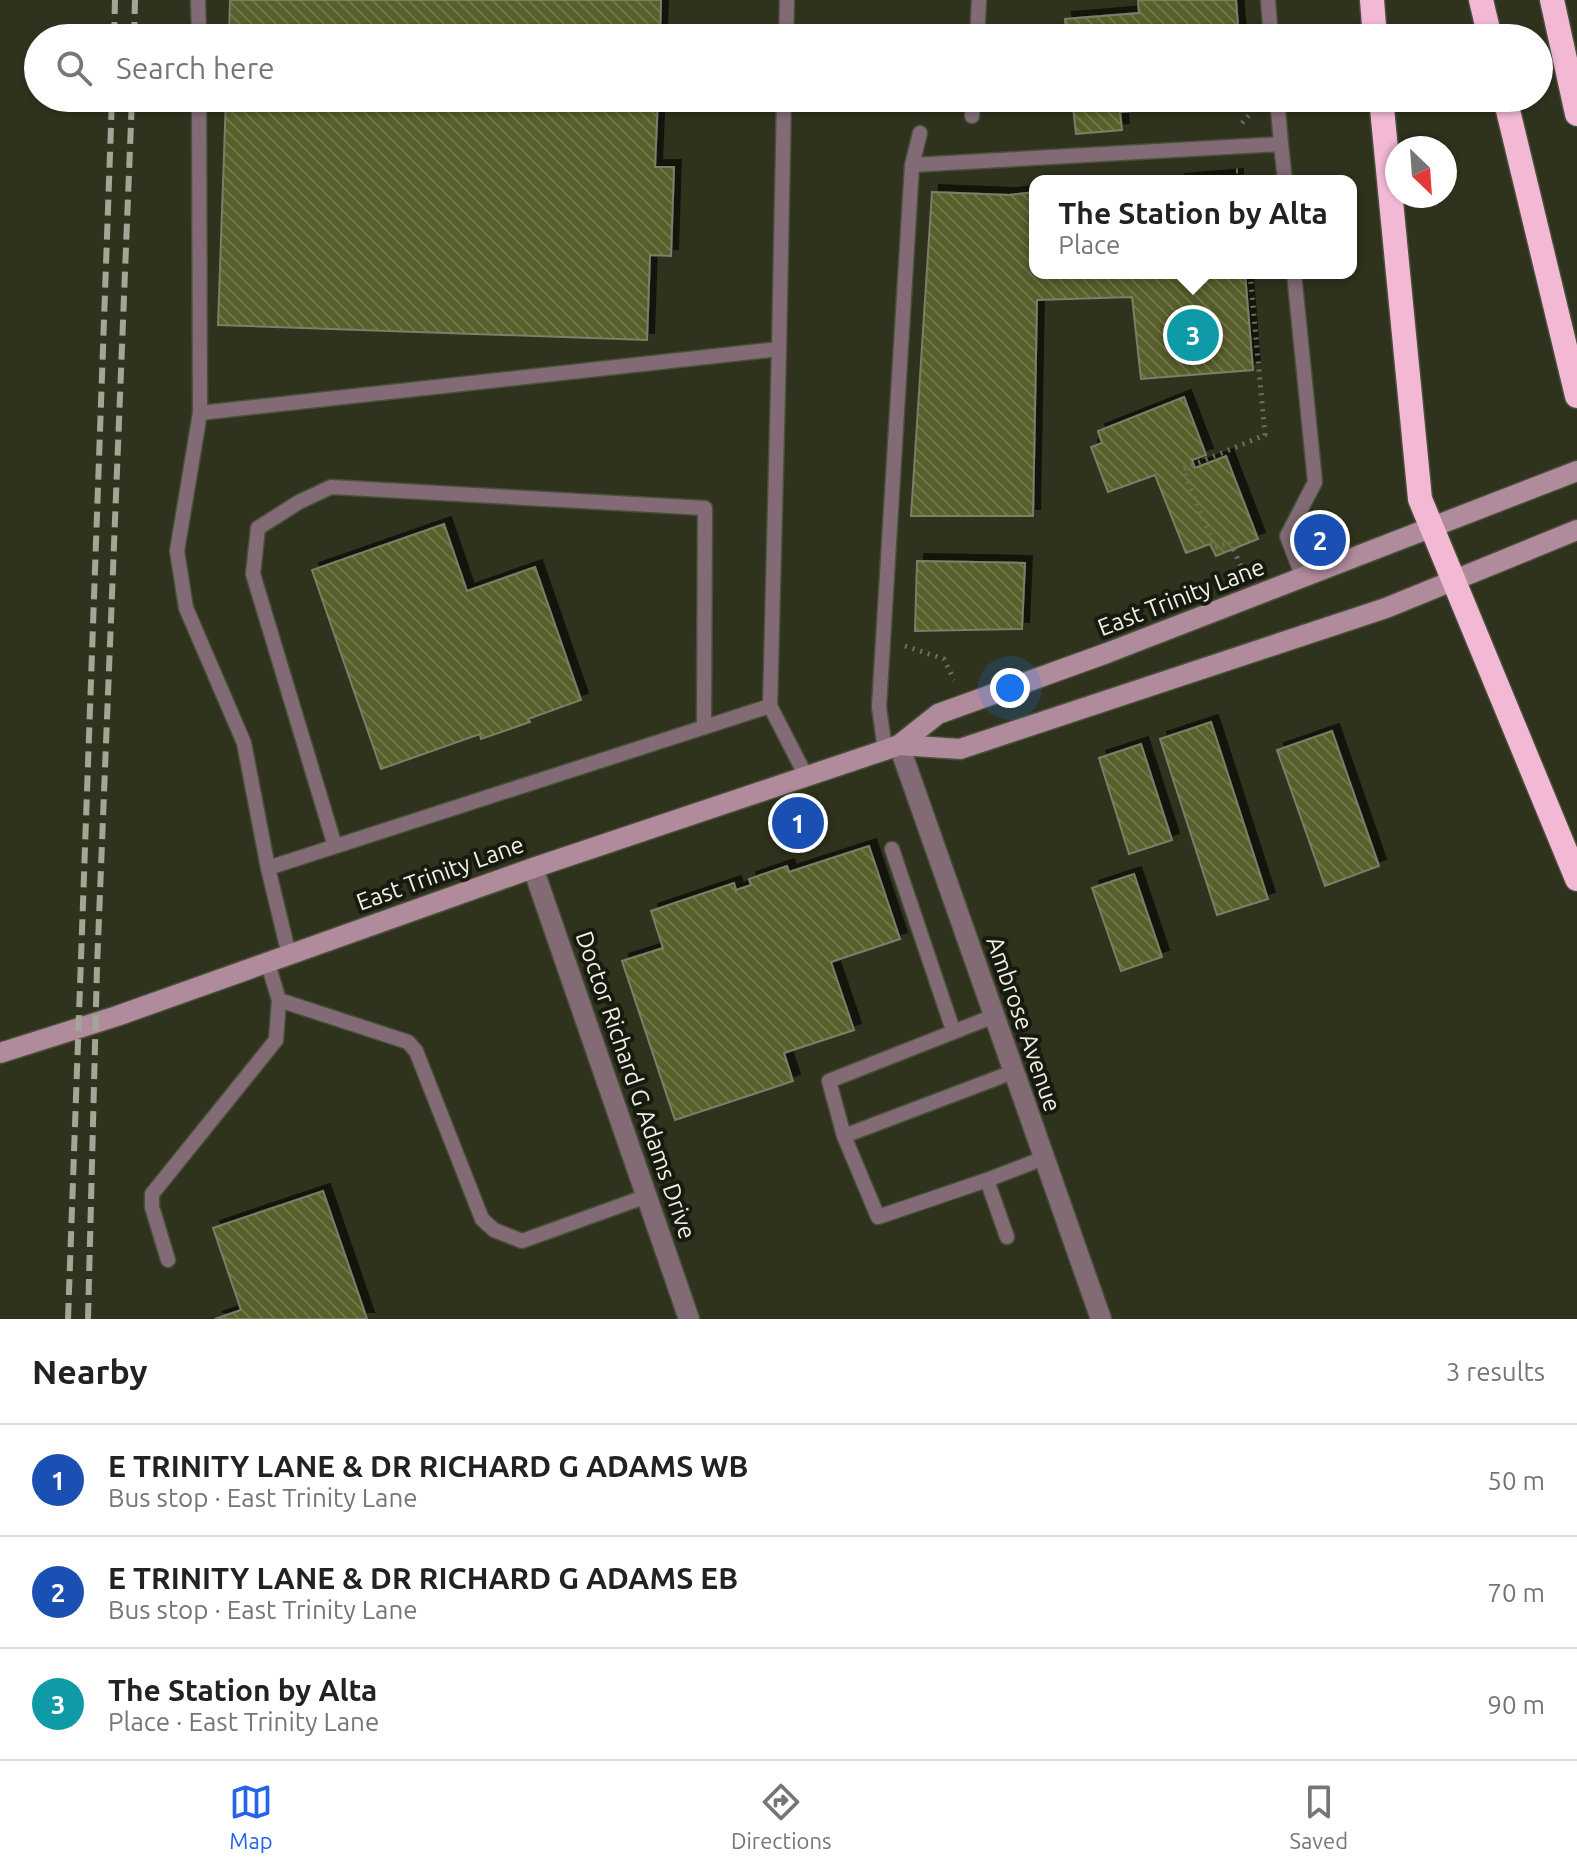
<!DOCTYPE html>
<html lang="en">
<head>
<meta charset="utf-8">
<style>
	:root { --surface:#fff; --page:#f2f2f2; --text:#222; --muted:#767676; --line:#e0e0e0; --accent:#2563eb }
	body { margin:0; font-family:Ubuntu,sans-serif; background:var(--page); color:var(--text) }
	.compass { position:absolute; left:1385px; top:136px; width:72px; height:72px; border-radius:50%; background:var(--surface); box-shadow:0 2px 6px #0004; rotate:155deg }
	.you { position:absolute; left:1010px; top:688px; width:28px; height:28px; margin:-20px; border:6px solid #fff; border-radius:50%; background:#1a73e8; box-shadow:0 0 0 12px #1a73e833 }
	.badge { display:grid; place-items:center; width:52px; height:52px; border-radius:50%; background:var(--accent); color:#fff; font-size:26px; font-weight:700 }
	.pin { position:absolute; translate:-50% -50%; border:4px solid #fff; box-shadow:0 2px 8px #0006 }
	.popup { position:absolute; left:1029px; top:175px; width:328px; height:104px; box-sizing:border-box; display:grid; place-content:center; border-radius:16px; background:var(--surface); filter:drop-shadow(0 2px 6px #0005); font-size:26px; white-space:nowrap; color:var(--muted) }
	.popup b { font-size:30px; color:var(--text) }
	.popup::after { content:''; position:absolute; left:50%; top:100%; margin-left:-16px; border:16px solid transparent; border-top-color:var(--surface) }
	.list { margin:0; padding:0; list-style:none }
	h2 { display:flex; justify-content:space-between; align-items:center; height:104px; margin:0; padding:0 32px; font-size:34px }
	h2 small { font-size:26px; font-weight:400; color:var(--muted) }
	.list li { display:grid; grid-template-columns:52px 1fr auto; gap:24px; align-items:center; box-sizing:border-box; height:112px; padding:0 32px; border-top:2px solid var(--line) }
	.list b { display:block; font-size:30px; white-space:nowrap }
	.list p { margin:0; font-size:26px; white-space:nowrap; color:var(--muted) }
	.list em { font-size:26px; font-style:normal; color:var(--muted) }
	.icon { flex:none; width:44px; height:44px; fill:none; stroke:currentColor; stroke-width:2; stroke-linecap:round; stroke-linejoin:round }
	.map { position:relative; flex:none; width:1577px; height:1319px; overflow:hidden }
	.search { position:absolute; background:var(--surface); box-shadow:0 2px 6px #0004; left:24px; right:24px; top:24px; height:88px; display:flex; align-items:center; gap:20px; box-sizing:border-box; padding:0 28px; border-radius:44px; color:var(--muted); font-size:30px }
	.sheet { height:440px; background:var(--surface) }
	nav { display:flex; justify-content:space-around; align-items:center; box-sizing:border-box; height:112px; border-top:2px solid var(--line); background:var(--surface); font-size:22px; color:var(--muted) }
	nav a { display:grid; justify-items:center; gap:4px }
	nav .on { color:var(--accent) }
	.map>svg:first-child { display:block }
	.building { fill:url(#building-back-hatch); stroke:#7a7f67; stroke-width:2; filter:url(#shadow) }
	.lines { fill:none; stroke-linecap:round; stroke-linejoin:round }
	.lane-casing { stroke:#4a4e3a; stroke-width:17 }
	.street-casing { stroke:#4a4e3a; stroke-width:23 }
	.secondary-casing { stroke:#4a4e3a; stroke-width:23 }
	.highway-casing { stroke:#4a4e3a; stroke-width:27 }
	.path { stroke:#6c705e; stroke-width:5; stroke-dasharray:2 6; stroke-linecap:butt }
	.lane { stroke:#826b75; stroke-width:14 }
	.street { stroke:#826b75; stroke-width:20 }
	.secondary { stroke:#b08b9b; stroke-width:20 }
	.highway { stroke:#f3b9d4; stroke-width:24 }
	.rail { stroke:#a3a696; stroke-width:6; stroke-dasharray:16 8; stroke-linecap:butt }
	.labels { text-anchor:middle; dominant-baseline:central; stroke-width:8; stroke-linejoin:round; paint-order:stroke }
	.street-label { font-size:24px; fill:#eef1e4; stroke:#181a10 }
</style>
</head>
<body>
<div class="map">
<svg width="1577" height="1319" viewBox="0 0 1577 1319">
	<defs>
		<pattern id="building-back-hatch" width="6" height="6" patternUnits="userSpaceOnUse" patternTransform="scale(2)"><rect width="6" height="6" fill="#585f2c"/><path d="M-1 5l2 2M0 0l6 6M5-1l2 2" fill="none" stroke="#70764a"/></pattern>
		<filter id="shadow"><feDropShadow dx="7" dy="-7" stdDeviation="0" flood-color="#0009"/></filter>
	</defs>
	<rect width="100%" height="100%" fill="#2f331e"/>
	<path class="building" d="M230,0H661L660,38H229Z
		M1138,0H1236L1239,38H1067L1065,19L1139,13Z
		M226,98H658L655,167H674L671,256L650,255L647,340L218,325Z
		M1072,98H1244V103L1120,112L1122,130L1076,134Z
		M1236,176V181H1177Z
		M932,192L1009,195L1035,192V273H1245L1253,370L1141,379L1132,297L1037,300L1033,516H911Z
		M1184,397L1206,455L1192,460L1195,468L1226,456L1258,539L1216,556L1210,544L1186,553L1155,475L1108,492L1091,447L1102,443L1098,431Z
		M444,524L467,591L535,567L581,700L528,719L530,722L481,739L480,734L381,769L312,570Z
		M917,561L1025,563L1022,629L915,631Z
		M1211,722L1268,899L1217,915L1160,739Z
		M1332,731L1379,866L1325,886L1277,750Z
		M1141,744L1172,840L1129,854L1099,758Z
		M869,846L900,939L831,962L854,1030L784,1053L793,1081L675,1120L622,961L663,948L651,911L734,883L736,890L751,885L749,879L787,866L789,872Z
		M1134,874L1162,957L1121,971L1092,888Z
		M323,1191L367,1319H215L241,1310L213,1228Z"/>
	<g class="lines">
		<g class="lane-casing">
			<path id="lane" d="M198,0L199,38
				M1268,0L1271,38
				M786,38L787,0
				M977,38L979,0
				M199,98L200,413
				M1277,98L1281,144
				M972,116L973,98
				M912,165L920,133
				M1294,273L1315,482L1287,536L1303,578
				M779,349L784,98
				M885,750L879,707L912,165L1281,144L1285,181
				M335,846L253,574L258,528L299,502L331,487L705,508L704,727
				M892,849L953,1030
				M268,868L244,743L186,608L177,551L200,413L779,349L770,706
				M289,955L268,868L770,706L806,776
				M279,1000L408,1042L416,1051L482,1219L494,1230L522,1241L647,1196
				M994,1016L829,1081L844,1136L878,1217L987,1180L1044,1158
				M844,1136L1013,1072
				M987,1180L1007,1237
				M168,1260L152,1207V1194L276,1040L279,1000L268,964"/>
		</g>
		<g class="street-casing">
			<path id="street" d="M899,745L1101,1319
				M533,868L689,1319"/>
		</g>
		<g class="secondary-casing">
			<path id="secondary" d="M899,745L938,714L1107,653L1577,471
				M0,1053L117,1016L533,868L885,750L899,745L960,749L1386,608L1577,530"/>
		</g>
		<g class="highway-casing">
			<path id="highway" d="M1372,0L1375,38
				M1481,0L1490,38
				M1552,0L1577,114
				M1381,98L1420,499L1577,879
				M1505,98L1577,396"/>
		</g>
		<path class="path" d="M1242,123L1257,106
			M1236,171H1240L1241,181
			M1244,573L1230,542L1215,548L1183,469L1265,435L1250,273
			M905,646L944,659L954,680"/>
		<use href="#lane" class="lane"/>
		<use href="#street" class="street"/>
		<use href="#secondary" class="secondary"/>
		<use href="#highway" class="highway"/>
		<path class="rail" d="M114,38L115,0
			M134,38L135,0
			M68,1319L112,98
			M88,1319L97,967L132,98"/>
	</g>
	<g class="labels">
		<g class="street-label">
			<text transform="translate(1181 597) rotate(-21)">East Trinity Lane</text>
			<text transform="translate(440 873) rotate(-20)">East Trinity Lane</text>
			<text transform="translate(1024 1024) rotate(71)">Ambrose Avenue</text>
			<text transform="translate(636 1085) rotate(71)">Doctor Richard G Adams Drive</text>
		</g>
	</g>
</svg>
<svg class="compass" viewBox="-18 -18 36 36"><path d="M0-13l5 13h-10z" fill="#e53935"/><path d="M0 13l5-13h-10z" fill="#767676"/></svg>
<div class="you"></div>
<div class="pin badge" style="left:798px;top:823px;background:#1a4fb4">1</div>
<div class="pin badge" style="left:1320px;top:540px;background:#1a4fb4">2</div>
<div class="pin badge" style="left:1193px;top:335px;background:#0f9aa8">3</div>
<div class="popup"><b>The Station by Alta</b>Place</div>
<div class="search"><svg class="icon" aria-label="search" viewBox="0 0 24 24"><circle cx="10" cy="10" r="6"/><path d="M15 15l6 6"/></svg>Search here</div>
</div>
<section class="sheet">
<h2>Nearby<small>3 results</small></h2>
<ul class="list">
<li><span class="badge" style="background:#1a4fb4">1</span><div><b>E TRINITY LANE &amp; DR RICHARD G ADAMS WB</b><p>Bus stop · East Trinity Lane</p></div><em>50 m</em></li>
<li><span class="badge" style="background:#1a4fb4">2</span><div><b>E TRINITY LANE &amp; DR RICHARD G ADAMS EB</b><p>Bus stop · East Trinity Lane</p></div><em>70 m</em></li>
<li><span class="badge" style="background:#0f9aa8">3</span><div><b>The Station by Alta</b><p>Place · East Trinity Lane</p></div><em>90 m</em></li>
</ul>
</section>
<nav>
<a class="on"><svg class="icon" aria-label="map" viewBox="0 0 24 24"><path d="M3 6l6-2 6 2 6-2v14l-6 2-6-2-6 2zM9 4v14M15 6v14"/></svg>Map</a>
<a><svg class="icon" aria-label="directions" viewBox="0 0 24 24"><path d="M12 3l9 9-9 9-9-9zM9 14v-3h6M13 9l2 2-2 2"/></svg>Directions</a>
<a><svg class="icon" aria-label="saved" viewBox="0 0 24 24"><path d="M7 4h10v16l-5-4-5 4z"/></svg>Saved</a>
</nav>
</body>
</html>
